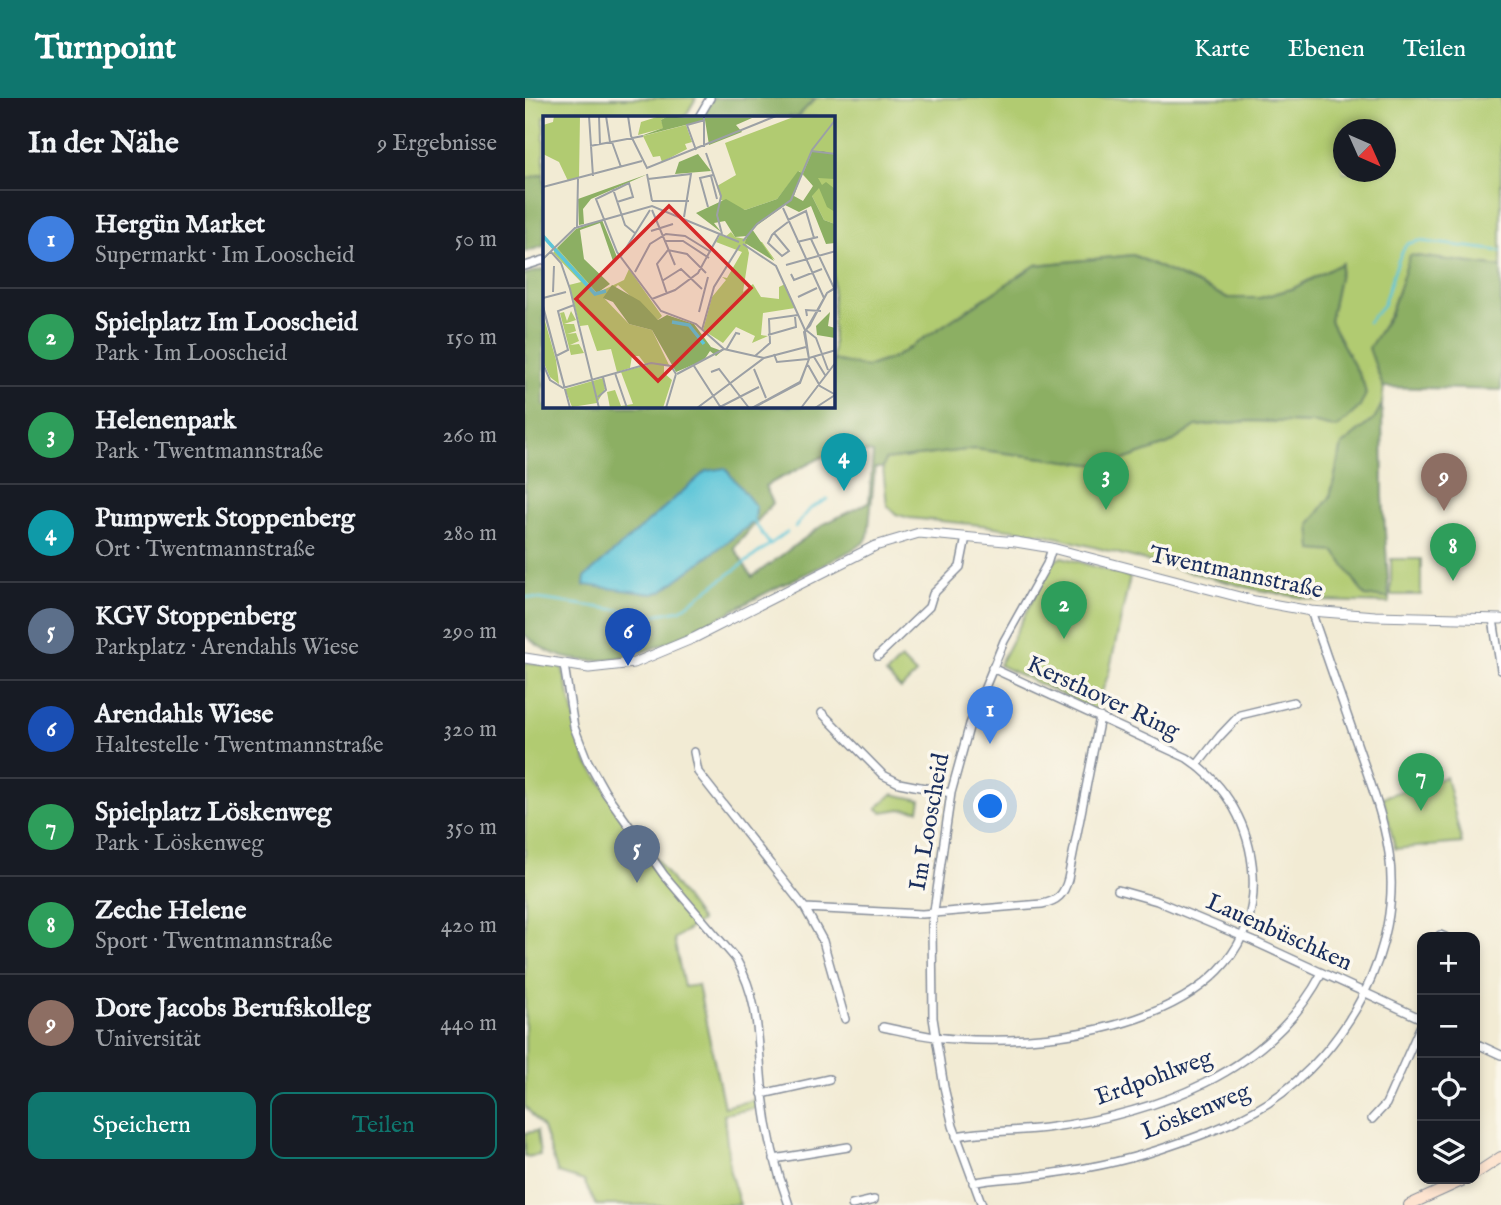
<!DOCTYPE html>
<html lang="de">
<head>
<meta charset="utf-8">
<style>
	:root { --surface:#171b24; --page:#20242c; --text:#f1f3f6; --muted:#9ea1a6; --line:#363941; --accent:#0f766e }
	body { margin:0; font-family:"IM FELL English",serif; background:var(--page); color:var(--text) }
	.controls { position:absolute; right:21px; bottom:21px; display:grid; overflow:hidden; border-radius:14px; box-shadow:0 4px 10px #0003 }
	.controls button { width:63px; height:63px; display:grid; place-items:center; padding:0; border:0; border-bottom:2px solid var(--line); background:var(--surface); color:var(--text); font:35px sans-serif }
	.compass { position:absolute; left:808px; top:21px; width:63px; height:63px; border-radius:50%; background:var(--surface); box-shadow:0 4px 10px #0003; rotate:135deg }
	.you { position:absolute; left:466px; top:709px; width:24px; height:24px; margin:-18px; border:5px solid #fff; border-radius:50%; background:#1a73e8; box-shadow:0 0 0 10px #1a73e833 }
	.badge { display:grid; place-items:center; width:46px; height:46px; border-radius:50%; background:var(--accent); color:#fff; font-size:23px; font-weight:700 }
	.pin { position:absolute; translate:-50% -58px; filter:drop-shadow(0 2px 4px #0008) }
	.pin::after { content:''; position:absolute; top:37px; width:24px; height:21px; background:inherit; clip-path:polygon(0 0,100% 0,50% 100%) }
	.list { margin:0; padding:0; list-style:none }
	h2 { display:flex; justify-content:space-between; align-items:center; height:91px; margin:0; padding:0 28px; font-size:30px }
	h2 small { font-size:23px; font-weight:400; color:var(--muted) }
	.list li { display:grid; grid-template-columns:46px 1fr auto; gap:21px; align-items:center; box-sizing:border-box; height:98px; padding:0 28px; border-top:2px solid var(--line) }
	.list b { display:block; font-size:26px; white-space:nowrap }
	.list p { margin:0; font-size:23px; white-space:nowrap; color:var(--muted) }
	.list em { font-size:23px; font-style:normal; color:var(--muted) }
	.actions { display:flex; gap:14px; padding:21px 28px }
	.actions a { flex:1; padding:16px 0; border:2px solid var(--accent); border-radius:14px; text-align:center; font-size:24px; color:var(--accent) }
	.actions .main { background:var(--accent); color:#fff }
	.icon { flex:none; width:38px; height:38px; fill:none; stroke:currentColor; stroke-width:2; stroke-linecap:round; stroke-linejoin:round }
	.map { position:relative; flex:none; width:976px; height:1107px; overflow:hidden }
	header { display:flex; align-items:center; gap:42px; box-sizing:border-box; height:98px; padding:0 35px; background:var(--accent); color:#fff }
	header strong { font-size:33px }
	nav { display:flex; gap:38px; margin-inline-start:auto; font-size:24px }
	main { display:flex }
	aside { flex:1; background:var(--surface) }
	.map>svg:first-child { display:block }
	.green { fill:#b1cb71; stroke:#667d68; stroke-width:2; fill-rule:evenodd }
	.forest { fill:#8caf63; stroke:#546f60; stroke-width:2; fill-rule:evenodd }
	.water { fill:#5cc5d8; stroke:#3c7a9b; stroke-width:2 }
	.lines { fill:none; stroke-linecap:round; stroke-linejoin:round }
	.stream { stroke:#5cc5d8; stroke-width:2.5 }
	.minor-casing { stroke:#868d99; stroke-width:10 }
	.tertiary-casing { stroke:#868d99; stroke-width:11 }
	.secondary-casing { stroke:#868d99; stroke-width:12 }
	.minor { stroke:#fff; stroke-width:7 }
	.tertiary { stroke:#fff; stroke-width:9 }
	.secondary { stroke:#fde4d0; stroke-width:10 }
	.labels { text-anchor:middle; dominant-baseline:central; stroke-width:7; stroke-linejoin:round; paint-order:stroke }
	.street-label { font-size:24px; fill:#1b2f5e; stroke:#fbf7ec }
	.inset-river { fill:none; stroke:#5cc5d8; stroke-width:3.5 }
	.inset-road { fill:none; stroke:#9ca0a5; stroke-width:2 }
	.view { fill:#d62828; fill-opacity:0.15; stroke:#d62828; stroke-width:3.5 }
	.inset-edge { fill:none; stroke:#1b2f5e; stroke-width:3.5 }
</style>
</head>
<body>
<header>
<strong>Turnpoint</strong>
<nav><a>Karte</a><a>Ebenen</a><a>Teilen</a></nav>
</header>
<main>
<aside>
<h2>In der Nähe<small>9 Ergebnisse</small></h2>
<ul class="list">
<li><span class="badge" style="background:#3f7fe0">1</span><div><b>Hergün Market</b><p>Supermarkt · Im Looscheid</p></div><em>50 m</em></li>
<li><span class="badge" style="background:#2e9e5b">2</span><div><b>Spielplatz Im Looscheid</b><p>Park · Im Looscheid</p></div><em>150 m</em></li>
<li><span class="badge" style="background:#2e9e5b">3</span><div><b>Helenenpark</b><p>Park · Twentmannstraße</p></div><em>260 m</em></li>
<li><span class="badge" style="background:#0f9aa8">4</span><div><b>Pumpwerk Stoppenberg</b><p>Ort · Twentmannstraße</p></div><em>280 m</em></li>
<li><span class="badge" style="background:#5c6f8a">5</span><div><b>KGV Stoppenberg</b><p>Parkplatz · Arendahls Wiese</p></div><em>290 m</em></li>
<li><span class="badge" style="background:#1a4fb4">6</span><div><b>Arendahls Wiese</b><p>Haltestelle · Twentmannstraße</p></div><em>320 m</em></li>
<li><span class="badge" style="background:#2e9e5b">7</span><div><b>Spielplatz Löskenweg</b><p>Park · Löskenweg</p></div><em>350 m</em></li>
<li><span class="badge" style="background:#2e9e5b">8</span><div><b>Zeche Helene</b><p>Sport · Twentmannstraße</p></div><em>420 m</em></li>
<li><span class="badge" style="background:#8d6e63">9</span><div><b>Dore Jacobs Berufskolleg</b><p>Universität</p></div><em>440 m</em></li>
</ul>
<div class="actions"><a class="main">Speichern</a><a>Teilen</a></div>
</aside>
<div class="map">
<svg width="976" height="1107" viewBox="0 0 976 1107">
	<rect width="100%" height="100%" fill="#fbf7ec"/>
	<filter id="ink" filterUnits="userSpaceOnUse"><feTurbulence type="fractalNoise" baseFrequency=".0143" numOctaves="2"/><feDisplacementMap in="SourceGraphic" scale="14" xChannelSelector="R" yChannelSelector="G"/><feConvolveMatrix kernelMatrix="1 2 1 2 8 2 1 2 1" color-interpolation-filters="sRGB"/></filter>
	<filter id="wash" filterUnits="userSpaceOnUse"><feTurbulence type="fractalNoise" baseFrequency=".00686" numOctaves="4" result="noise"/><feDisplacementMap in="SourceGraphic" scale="28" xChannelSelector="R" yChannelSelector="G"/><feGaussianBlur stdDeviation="1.57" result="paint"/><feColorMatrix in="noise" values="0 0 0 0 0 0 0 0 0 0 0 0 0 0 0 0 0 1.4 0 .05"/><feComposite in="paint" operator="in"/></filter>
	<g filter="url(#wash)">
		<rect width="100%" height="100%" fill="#f2ebd4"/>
		<path class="green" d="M0,0H171L160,19H19V76L0,81Z
			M291,0H976V169L885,158L864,218L845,249L859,288L857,306L850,320L817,347L805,399L785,426L818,463L840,498L864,500V505L796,503L729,491L519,436L456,427L384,420L371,416L362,407L358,370L359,362L449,351L581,368L644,346L671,328L724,323L791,325L812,330L841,296L838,284L805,223L817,166L769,190L735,200H703L608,157L511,167L370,259L341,269L308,262V19H272ZM818,32H860V74H818Z
			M537,459L605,479L584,575L570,612L474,567L528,463Z
			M866,461H896V497H866Z
			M376,561L391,576L376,591L361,576Z
			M0,564L37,569L61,663L176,823L149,841L159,889L173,887L199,1009L237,1000L238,1009L199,1016L205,1074L215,1107H71L59,1083L33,1075L18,1030L0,1008Z
			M921,679L937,745L870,751L858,699Z
			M367,696L396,702L394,712L375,711L357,714L352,710Z
			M12,1033L15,1057L0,1059V1035Z"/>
		<path class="forest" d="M188,0H291L272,19H176Z
			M19,76V148L0,154V81Z
			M608,157L703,200H735L769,190L817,165L805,223L838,284L841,296L835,309L812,330L791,325L724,323L671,328L644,346L581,368L449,351L360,362L358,370H350L343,438L340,444C307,465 270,480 235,498C170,531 66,600 0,537V176L19,171V308H308V262L341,269L370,259L511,167ZM311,352L348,355L344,404L299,426L227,479L209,450L248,405L240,388ZM181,373L60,487L61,479Z
			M885,157L976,169V292L858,289L844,250L865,217Z
			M857,306L858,399L864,500L840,498L810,454L787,452L785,426L805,399L817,347L850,320Z"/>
		<path class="water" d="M200,370L231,409L230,423L137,493L128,496L59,487L60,479L181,373Z"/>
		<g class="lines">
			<path class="stream" d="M843,224L858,207L873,163L881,146L894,143L976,153
				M227,421L245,447
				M270,429L286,410L303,401
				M0,499L129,517L155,512L262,434"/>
		</g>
	</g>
	<g filter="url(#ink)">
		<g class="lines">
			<g class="minor-casing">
				<path id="minor" d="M174,19L185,0
					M0,168L19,162
					M968,521L976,572
					M353,558L404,509L408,496L435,469L441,439
					M39,567L49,629L62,662L80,694L139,777L211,861C237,907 232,947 238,997C242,1035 251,1072 264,1107
					M297,615L358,677L374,685L426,695
					M169,654L173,674L280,810L298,843L320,921
					M672,667L695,638L715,617L769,604
					M593,792L632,803L728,843L897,921
					M280,810L397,816L517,806C533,803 539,796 543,781L575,619
					M915,837L920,839
					M358,929C382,934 406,940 431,941C539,949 737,922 728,776C725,728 702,687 662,660L467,570
					M950,945L976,957
					M237,996L304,981
					M847,1021L861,1006L897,925
					M431,1038C461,1032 492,1034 521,1030C629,1016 744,976 797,875
					M249,1061L323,1049
					M448,1085C467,1080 487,1081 506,1078C550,1073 594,1065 636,1051C672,1039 710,1026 743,1005C822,953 878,852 864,755C858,717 844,680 831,643C816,600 801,556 786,513
					M327,1107L349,1102
					M457,1107L428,1028L419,989L408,920L407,827L426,695L445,626L479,543L522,466L527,450"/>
			</g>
			<g class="tertiary-casing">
				<path id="tertiary" d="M0,560L64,570L109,565L169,540L350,448L394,435L491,444L527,450L730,503L786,513L850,518L976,521"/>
			</g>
			<g class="secondary-casing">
				<path id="secondary" d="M950,1076L976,1059
					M884,1107L941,1081"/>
			</g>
			<use href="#minor" class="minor"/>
			<use href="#tertiary" class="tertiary"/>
			<use href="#secondary" class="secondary"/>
		</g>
	</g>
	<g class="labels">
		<g class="street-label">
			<text transform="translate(711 475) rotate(12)">Twentmannstraße</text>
			<text transform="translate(578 600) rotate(25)">Kersthover Ring</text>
			<text transform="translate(405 724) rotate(-80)">Im Looscheid</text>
			<text transform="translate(754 835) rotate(24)">Lauenbüschken</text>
			<text transform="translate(629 980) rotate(-20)">Erdpohlweg</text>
			<text transform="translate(671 1014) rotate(-22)">Löskenweg</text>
		</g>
	</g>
	<g transform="translate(18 18)">
		<rect width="292" height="292" fill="#f2ebd4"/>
		<path d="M11,0H37L36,62L25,65L16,46L0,38V9L10,6ZM117,0H125L118,4L121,12L95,19L98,6ZM253,0H292V108L281,104L269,80L270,69L256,55L234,83L202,94L178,84L174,70L193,59L182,27ZM143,9L149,26L142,28L144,33L119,46L117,40L110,41L100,20ZM188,116L192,121L219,126L232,144L203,127L206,137L200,176L210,168L218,181L236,183V171L242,168L252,192L220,197L218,219L225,220L209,227L212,220L193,211L180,227L160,214L169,181L183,164L179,161L184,162L199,136L173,126L177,119L182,121ZM14,132L54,177L81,164L86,153L119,200L115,204L75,169L61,182L86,208L109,214L126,249L102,248L96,240H89L87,252L74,256L68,233L54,235L45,209L37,210L26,169L38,166L10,137ZM28,195L33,204L21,208H31L33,215L24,218L33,217L36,225L27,229L36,228L41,237L28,239L17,197L21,196L24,205ZM0,198L13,244L16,268L7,261L0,245ZM108,248L121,249V257L129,264L120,292H67L64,276L72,274L78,290L90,288L78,256ZM60,262L62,273L54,287L29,291L22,273Z" fill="#b1cb71"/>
		<path d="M125,0L142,2H209L193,9L199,16L166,29L162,4L95,21L120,12L118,4ZM280,35L292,39V63L275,62L279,69L283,66L292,73V96L284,91L276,72L269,80L281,104L292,108V127L283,128L268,90L256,96L242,89L209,113L231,145L202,127L204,120L192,121L182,105L171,107L178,116L153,97L183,83L202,94L234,83L255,55L259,57L251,80L260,85L270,70L260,58L269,36ZM155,38L168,55L132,58L136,46ZM105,58L48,83L40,93L41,108L36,109L35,83ZM59,104L74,141L70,145L57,107L37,114L41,143L67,168L54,177L14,132L33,113ZM69,169L97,185L115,204L124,199L151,208L168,231L179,235L173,240L167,235L161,244L133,256L109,214L86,208L70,186L60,182ZM287,196L285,210L292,212V222L274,219L273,210Z" fill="#8caf63"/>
		<path class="inset-river" d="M0,120L52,178L63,175M129,206L146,209L161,228"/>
		<path class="inset-road" d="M46,0L50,60M56,0L57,29M63,0L67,26M85,0L88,20L104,52L233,0M161,0V31M69,26L78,51M47,30L100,20M153,34L144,9L162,4M268,35L293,38M163,37L178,80L174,99L179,118M104,58L109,85M168,60L174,83M105,63L148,58L141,101M0,71L99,45M70,73L82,109L93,118M109,85H146M74,86L90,81L86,67L53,83L74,136L118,195L153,208L181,233L221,242M165,91L157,62L170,59M240,92L281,182M109,94L132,149M245,104L263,95L271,122M34,111L35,63M108,115L130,108M231,117L246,135L239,140L225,127L229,119L232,116L245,106M268,123L291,172M121,125H140L166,142M200,125L214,108L248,84L269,34L293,3M254,126L275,121M200,128L233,150L262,214M8,136L18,147L27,173L56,292M78,140L107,94M0,143L32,112L109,90L196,126M243,149L293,135M92,156L107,128L123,118L142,120L168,136M248,158L251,164L279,153M119,165L138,153L159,173M10,176L11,150M124,178L114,148L125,134L144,138L163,157M255,181L274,172M0,182L23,176M109,183L132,174L155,157L177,117M0,190L27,292M0,191L27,292M156,196L165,161M264,200L263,194L278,195M266,211L284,177L293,172M159,214L171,171L197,129M263,214L273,222L285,254M225,219L253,211L252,201M183,234L193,217L197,218M231,238L234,246L265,243M13,240L25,234L15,195L31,189M212,240L227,227L226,203L255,199M271,241L282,259M266,242L293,234M0,248L7,264L20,272L108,247L128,250L133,258M265,249L277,270L293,279M151,250L178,292M211,253L223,282M168,256L176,253L206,292M72,257L84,292M134,258L181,233M55,281L63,274L60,261M177,291L216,271M123,292L133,258M154,292L221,242L263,231M209,292L257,266L266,243L262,216L284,177L293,171M210,292L257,267L266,243L261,216L268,208M258,292L293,246M272,292L292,279"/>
		<path class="view" d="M126,90L208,172L115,265L33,183Z"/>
		<rect width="292" height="292" class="inset-edge"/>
	</g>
</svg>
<div class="controls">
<button>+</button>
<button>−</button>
<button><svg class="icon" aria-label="locate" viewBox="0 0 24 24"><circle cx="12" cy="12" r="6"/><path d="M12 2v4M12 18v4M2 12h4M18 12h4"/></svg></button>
<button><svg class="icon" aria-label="layers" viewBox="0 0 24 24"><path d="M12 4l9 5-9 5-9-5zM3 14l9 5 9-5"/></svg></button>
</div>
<svg class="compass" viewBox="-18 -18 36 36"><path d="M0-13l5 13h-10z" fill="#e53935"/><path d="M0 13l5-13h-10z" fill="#9ea1a6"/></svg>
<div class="you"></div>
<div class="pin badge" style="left:465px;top:646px;background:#3f7fe0">1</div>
<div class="pin badge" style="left:539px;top:541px;background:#2e9e5b">2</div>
<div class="pin badge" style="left:581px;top:412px;background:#2e9e5b">3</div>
<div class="pin badge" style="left:319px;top:393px;background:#0f9aa8">4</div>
<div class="pin badge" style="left:112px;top:785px;background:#5c6f8a">5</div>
<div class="pin badge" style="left:103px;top:568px;background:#1a4fb4">6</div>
<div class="pin badge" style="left:896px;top:713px;background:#2e9e5b">7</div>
<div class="pin badge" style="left:928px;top:483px;background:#2e9e5b">8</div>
<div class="pin badge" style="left:919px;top:413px;background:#8d6e63">9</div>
</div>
</main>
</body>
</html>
